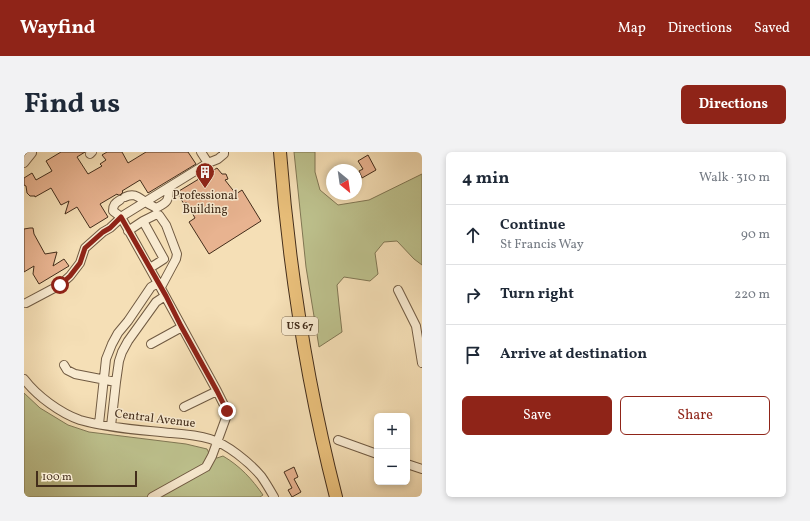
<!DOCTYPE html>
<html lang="en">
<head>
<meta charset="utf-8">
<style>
	:root { --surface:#fff; --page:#f2f2f3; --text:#1f2937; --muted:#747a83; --line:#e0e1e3; --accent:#8f2418 }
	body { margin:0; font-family:Vollkorn,serif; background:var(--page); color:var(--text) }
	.controls { position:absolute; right:12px; bottom:12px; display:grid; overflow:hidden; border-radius:6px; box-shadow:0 2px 6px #0003 }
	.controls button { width:36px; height:36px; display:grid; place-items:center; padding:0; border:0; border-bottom:1px solid var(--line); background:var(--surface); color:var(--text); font:20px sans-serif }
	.compass { position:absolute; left:302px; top:12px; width:36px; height:36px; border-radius:50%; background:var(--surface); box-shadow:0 2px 6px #0003; rotate:151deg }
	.scale { position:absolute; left:12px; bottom:10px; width:101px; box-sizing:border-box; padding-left:4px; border:2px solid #432d1b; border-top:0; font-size:11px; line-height:14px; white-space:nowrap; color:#432d1b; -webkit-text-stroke:3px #f8ead0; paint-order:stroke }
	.stop { position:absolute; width:12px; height:12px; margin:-9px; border:3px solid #8f2418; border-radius:50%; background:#fff }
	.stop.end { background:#8f2418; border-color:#fff; box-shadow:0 1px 4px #0008 }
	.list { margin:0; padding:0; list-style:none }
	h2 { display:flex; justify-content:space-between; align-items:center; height:52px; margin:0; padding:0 16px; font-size:17px }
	h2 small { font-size:13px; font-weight:400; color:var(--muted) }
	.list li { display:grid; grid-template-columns:26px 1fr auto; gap:12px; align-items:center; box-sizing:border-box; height:60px; padding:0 16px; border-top:1px solid var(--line) }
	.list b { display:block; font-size:15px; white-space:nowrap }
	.list p { margin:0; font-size:13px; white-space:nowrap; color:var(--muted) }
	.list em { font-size:13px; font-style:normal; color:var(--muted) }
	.actions { display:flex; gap:8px; padding:12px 16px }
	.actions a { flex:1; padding:9px 0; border:1px solid var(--accent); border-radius:6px; text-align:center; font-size:14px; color:var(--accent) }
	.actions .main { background:var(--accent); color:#fff }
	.icon { flex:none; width:22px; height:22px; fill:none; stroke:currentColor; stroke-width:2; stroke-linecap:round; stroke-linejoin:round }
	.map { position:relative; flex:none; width:398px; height:345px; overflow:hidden; border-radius:6px }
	header { display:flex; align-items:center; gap:24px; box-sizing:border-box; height:56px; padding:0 20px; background:var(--accent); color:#fff }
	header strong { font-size:19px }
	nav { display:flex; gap:22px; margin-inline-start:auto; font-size:14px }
	.intro { display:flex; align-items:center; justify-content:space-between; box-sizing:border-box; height:96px; padding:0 24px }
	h1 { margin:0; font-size:28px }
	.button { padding:10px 18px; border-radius:6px; background:var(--accent); color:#fff; font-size:14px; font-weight:700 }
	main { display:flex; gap:24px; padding:0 24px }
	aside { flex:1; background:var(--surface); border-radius:6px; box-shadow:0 2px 6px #0003 }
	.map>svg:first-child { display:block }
	.green { fill:#bdc18d; stroke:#807754 }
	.building { fill:#e8b390; stroke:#432d1b }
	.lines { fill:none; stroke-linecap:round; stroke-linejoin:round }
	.minor-casing { stroke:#705a42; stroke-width:10 }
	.highway-casing { stroke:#432d1b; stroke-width:14 }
	.minor { stroke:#f8ead0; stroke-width:8 }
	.highway { stroke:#eac07b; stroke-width:12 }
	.route { stroke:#8f2418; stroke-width:5 }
	.labels { text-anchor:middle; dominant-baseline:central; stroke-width:3; stroke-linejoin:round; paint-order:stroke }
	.shield { fill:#f8ead0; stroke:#796651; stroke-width:1 }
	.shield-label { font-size:11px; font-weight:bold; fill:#432d1b }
	.poi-label { font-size:12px; fill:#432d1b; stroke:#f8ead0 }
	.street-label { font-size:12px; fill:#432d1b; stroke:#f8ead0 }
</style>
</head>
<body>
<header>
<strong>Wayfind</strong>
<nav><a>Map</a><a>Directions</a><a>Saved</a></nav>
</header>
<div class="intro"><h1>Find us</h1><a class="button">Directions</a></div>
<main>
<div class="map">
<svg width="398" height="345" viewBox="0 0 398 345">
	<rect width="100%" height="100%" fill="#f5dfb6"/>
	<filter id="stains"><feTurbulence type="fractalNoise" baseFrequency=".005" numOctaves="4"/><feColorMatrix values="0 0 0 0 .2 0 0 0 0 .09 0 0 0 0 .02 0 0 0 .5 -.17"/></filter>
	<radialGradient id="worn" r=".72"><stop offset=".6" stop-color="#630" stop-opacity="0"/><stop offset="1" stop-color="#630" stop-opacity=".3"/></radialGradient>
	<path class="green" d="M270,0H291V20L296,38L314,53L345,48L398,22V113L390,107L373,89L360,90L351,101L354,122L346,129L320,125L313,133L315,153L318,180L295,195L282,115Z
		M0,241L16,256L44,273L65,280L162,292L183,297L186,303L193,306L199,304C216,314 228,327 239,343L236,345H0Z"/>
	<path class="building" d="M37,0H61L53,5L64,22L78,14L76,12L82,8L78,3L83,0H98L104,11L122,0H164L172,12L124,41L116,28L98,39L99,40L96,43H94L93,42L76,52L84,65L66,76L53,55L41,62L45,49L37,53L27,36L11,45V44H6L3,41L2,34L0,33V26L8,21L12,28L28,19L22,9Z
		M344,3L352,18L338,26L335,19L339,17L334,9Z
		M193,16L198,22H202L204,27L201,28L212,42L218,38L237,69L185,102L165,70L171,66L162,50L160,52L155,44L156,43L155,39Z
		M6,76H9L10,82L21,102L33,100L29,114L40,107L45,114L15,132L9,122L10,114L0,120V77Z
		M270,315L274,325L270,327L277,340L268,345L264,338L268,336L260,320Z"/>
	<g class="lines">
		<g class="minor-casing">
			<path id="minor" d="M66,2L68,0
				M0,11L8,1V0
				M184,11L194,7L200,2V0
				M101,45C111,40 115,46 123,51C126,53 129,54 132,56
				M96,48C91,51 89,53 89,59L97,65L134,131L176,208L193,239L203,259V263L188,304L182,315L128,345
				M132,56C143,51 146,48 144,36
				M119,69L131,63H135L142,73L153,102L152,107L137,135
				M104,79L119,69L140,107L126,116
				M374,138L392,174L398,211
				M2,151L36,133L46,124L56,111L61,96L79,80L86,76L100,63L184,11L177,0
				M127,192L158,175
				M40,213L43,218L51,222L92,230
				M0,227C13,244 36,261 56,268C83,276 118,278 146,281C159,282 173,283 186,287C203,292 225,310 237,324C242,331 246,338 250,345
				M160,255L193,239
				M75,272L82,207L88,192L94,181L104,169L127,135L134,131
				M87,274L92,230L95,209L98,200L104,189L132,150L141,144
				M314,288L353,302
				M383,312L398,317"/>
		</g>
		<g class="highway-casing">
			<path id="highway" d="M256,0C265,116 283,232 312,345"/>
		</g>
		<use href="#minor" class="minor"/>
		<use href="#highway" class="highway"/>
	</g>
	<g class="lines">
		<path class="route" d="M36,133L46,124L56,111L61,96L79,80L86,76L97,65L142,144L157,174L193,239L203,259"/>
	</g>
	<defs>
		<g id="building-pin" transform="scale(1)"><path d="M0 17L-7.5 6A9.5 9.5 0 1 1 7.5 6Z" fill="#8f2418" stroke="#f8ead0"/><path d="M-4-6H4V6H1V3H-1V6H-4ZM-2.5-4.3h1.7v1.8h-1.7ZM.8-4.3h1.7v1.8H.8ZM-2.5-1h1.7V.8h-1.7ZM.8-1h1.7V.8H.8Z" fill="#fff"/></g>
	</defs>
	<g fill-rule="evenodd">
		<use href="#building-pin" x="181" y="20"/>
	</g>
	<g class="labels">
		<rect class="shield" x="258" y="165" width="36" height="18" rx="3"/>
		<g class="shield-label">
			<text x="276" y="174">US 67</text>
		</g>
		<g class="poi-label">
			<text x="181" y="44">Professional<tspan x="181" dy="14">Building</tspan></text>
		</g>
		<g class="street-label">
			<text transform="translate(131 267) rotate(7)">Central Avenue</text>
		</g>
	</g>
	<rect width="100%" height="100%" filter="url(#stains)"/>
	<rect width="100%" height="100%" fill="url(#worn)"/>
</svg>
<div class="controls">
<button>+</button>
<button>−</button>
</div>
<svg class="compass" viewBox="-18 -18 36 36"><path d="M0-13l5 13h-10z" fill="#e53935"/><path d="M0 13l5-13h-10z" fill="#747a83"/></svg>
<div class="scale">100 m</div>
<div class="stop" style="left:36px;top:133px"></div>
<div class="stop end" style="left:203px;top:259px"></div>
</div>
<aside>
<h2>4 min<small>Walk · 310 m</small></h2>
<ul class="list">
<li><svg class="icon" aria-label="ahead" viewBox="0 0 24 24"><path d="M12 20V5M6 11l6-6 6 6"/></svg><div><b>Continue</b><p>St Francis Way</p></div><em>90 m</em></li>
<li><svg class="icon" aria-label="right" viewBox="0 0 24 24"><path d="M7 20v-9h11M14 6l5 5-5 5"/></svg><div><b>Turn right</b></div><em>220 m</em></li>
<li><svg class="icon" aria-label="arrive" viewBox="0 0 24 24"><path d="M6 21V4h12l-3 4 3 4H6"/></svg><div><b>Arrive at destination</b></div></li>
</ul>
<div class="actions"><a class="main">Save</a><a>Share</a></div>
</aside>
</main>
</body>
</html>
